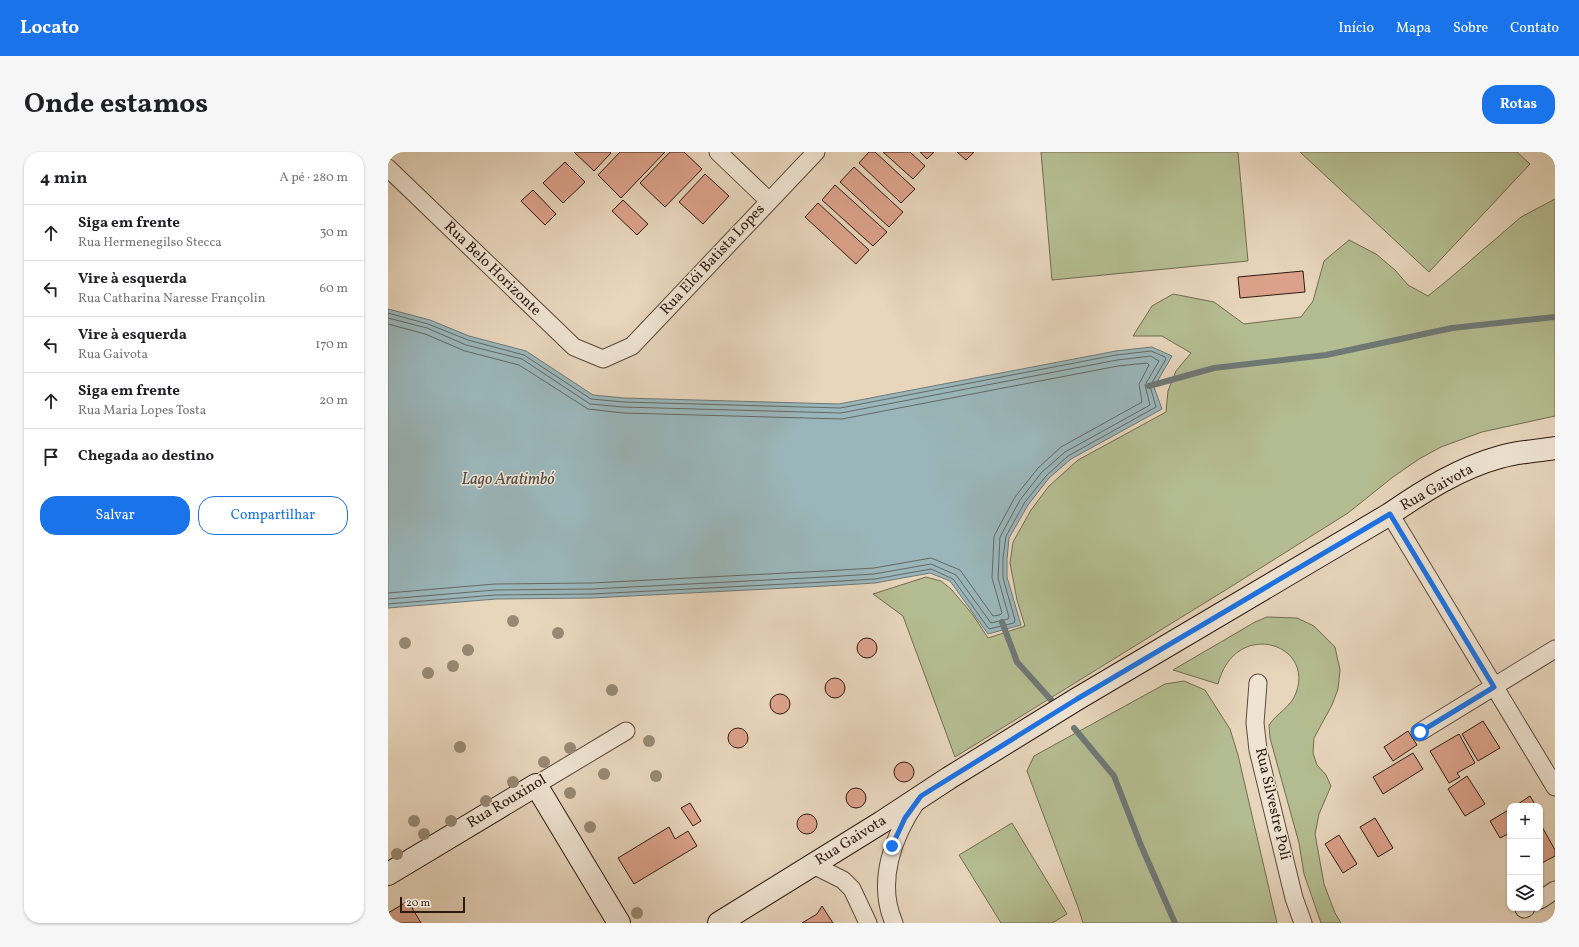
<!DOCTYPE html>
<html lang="pt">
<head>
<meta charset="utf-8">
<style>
	:root { --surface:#fff; --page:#f6f6f6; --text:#202124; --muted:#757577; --line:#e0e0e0; --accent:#1a73e8 }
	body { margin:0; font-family:Vollkorn,serif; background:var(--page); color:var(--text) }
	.controls { position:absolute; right:12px; bottom:12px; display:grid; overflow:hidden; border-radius:8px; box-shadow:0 1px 3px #0004 }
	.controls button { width:36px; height:36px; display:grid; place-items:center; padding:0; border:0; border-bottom:1px solid var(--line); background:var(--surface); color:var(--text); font:20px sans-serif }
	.scale { position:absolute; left:12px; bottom:10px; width:65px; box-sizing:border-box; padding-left:4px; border:2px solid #2f1a10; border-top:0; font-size:11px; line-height:14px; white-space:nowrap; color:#2f1a10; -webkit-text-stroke:3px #efe4d3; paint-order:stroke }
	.stop { position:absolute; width:12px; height:12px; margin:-9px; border:3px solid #1a73e8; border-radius:50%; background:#fff }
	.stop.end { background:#1a73e8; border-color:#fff; box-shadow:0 1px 4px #0008 }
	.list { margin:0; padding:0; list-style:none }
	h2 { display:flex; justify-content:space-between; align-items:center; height:52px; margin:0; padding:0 16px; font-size:17px }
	h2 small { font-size:13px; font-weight:400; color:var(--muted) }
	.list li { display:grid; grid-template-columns:26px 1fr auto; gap:12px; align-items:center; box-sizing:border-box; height:56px; padding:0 16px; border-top:1px solid var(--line) }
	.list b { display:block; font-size:15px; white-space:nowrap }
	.list p { margin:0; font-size:13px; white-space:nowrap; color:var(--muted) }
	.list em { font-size:13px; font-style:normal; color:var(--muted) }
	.actions { display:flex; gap:8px; padding:12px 16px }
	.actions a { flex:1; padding:9px 0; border:1px solid var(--accent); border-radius:16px; text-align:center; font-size:14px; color:var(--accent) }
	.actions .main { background:var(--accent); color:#fff }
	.icon { flex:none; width:22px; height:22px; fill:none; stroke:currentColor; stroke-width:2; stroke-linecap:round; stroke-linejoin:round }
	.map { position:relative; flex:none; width:1167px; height:771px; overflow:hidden; border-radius:16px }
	header { display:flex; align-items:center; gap:24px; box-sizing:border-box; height:56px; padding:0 20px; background:var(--accent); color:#fff }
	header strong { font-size:19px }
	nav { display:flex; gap:22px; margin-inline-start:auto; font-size:14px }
	.intro { display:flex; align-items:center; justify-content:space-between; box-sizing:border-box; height:96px; padding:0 24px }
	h1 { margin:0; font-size:28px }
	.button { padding:10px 18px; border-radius:16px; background:var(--accent); color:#fff; font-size:14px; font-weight:700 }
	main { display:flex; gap:24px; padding:0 24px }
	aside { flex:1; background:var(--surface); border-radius:16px; box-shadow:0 1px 3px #0004 }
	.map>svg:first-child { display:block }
	.green { fill:#b4bd91; stroke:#726c50 }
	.water { fill:#9ab6ba; stroke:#6f7876 }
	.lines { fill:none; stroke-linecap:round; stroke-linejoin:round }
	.shore { stroke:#646865; stroke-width:1 }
	.stream { stroke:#6f7876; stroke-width:6 }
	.building { fill:#dba18a; stroke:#2f1a10 }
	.street-casing { stroke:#5d493b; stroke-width:19 }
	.secondary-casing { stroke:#2f1a10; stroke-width:24 }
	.street { stroke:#efe4d3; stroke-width:17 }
	.secondary { stroke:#efe4d3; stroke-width:22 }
	.tree { fill:#988973 }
	.route { stroke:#1a73e8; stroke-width:5 }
	.labels { text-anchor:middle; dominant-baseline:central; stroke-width:3; stroke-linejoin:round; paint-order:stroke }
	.street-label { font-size:15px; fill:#2f1a10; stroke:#efe4d3 }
	.water-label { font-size:16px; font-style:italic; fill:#4f4943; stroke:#efe4d3 }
</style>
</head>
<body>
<header>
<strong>Locato</strong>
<nav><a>Início</a><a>Mapa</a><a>Sobre</a><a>Contato</a></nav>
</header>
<div class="intro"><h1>Onde estamos</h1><a class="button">Rotas</a></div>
<main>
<aside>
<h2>4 min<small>A pé · 280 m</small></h2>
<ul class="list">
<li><svg class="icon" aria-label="ahead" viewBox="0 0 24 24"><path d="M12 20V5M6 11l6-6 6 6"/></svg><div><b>Siga em frente</b><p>Rua Hermenegilso Stecca</p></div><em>30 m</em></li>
<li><svg class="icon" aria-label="left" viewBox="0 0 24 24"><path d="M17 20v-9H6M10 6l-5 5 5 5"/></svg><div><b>Vire à esquerda</b><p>Rua Catharina Naresse Françolin</p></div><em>60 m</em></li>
<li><svg class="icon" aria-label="left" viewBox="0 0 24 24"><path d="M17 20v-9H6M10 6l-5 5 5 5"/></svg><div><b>Vire à esquerda</b><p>Rua Gaivota</p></div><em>170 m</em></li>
<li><svg class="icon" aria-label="ahead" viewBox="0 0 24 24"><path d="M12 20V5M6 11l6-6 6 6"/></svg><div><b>Siga em frente</b><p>Rua Maria Lopes Tosta</p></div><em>20 m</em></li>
<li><svg class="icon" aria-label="arrive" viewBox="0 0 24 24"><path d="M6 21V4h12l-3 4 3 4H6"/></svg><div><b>Chegada ao destino</b></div></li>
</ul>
<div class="actions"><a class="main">Salvar</a><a>Compartilhar</a></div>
</aside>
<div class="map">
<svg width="1167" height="771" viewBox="0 0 1167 771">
	<rect width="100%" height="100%" fill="#e7d5bc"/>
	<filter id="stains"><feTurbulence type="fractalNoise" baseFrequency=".005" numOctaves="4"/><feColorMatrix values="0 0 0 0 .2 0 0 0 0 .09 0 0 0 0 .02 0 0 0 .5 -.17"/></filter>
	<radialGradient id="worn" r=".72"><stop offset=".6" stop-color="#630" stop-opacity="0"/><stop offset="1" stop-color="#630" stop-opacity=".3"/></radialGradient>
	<path class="green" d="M653,0H850L860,109L664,128Z
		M912,0H1129L1142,12L1041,120Z
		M1167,47V264L1094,280L1053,295L1031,307L1005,325L960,361L844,434L567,605L515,464L485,442L538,425L553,429L563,437L585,463L600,486L637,474L629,448L622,411L625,390L643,358L661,334L690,308L778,260L780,239L788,219L803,201L774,184H745L764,154L785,142L826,150L856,172L913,165L925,149L936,109L961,88L988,102L1007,118L1020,133L1040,144L1061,127L1133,65Z
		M879,465L909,466L926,474L947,495L952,518L950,537L944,553L926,586L925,601L929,613L938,623L943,634L931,662L927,682L936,732L947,761L953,771H933L916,722L911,691L882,586L881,573C889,561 903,555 908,541C927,491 847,466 830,532L785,518L867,470Z
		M796,529L817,538L842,577L850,603L889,771H695L690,755L639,619L646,604L777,532Z
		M624,671L679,762L664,771H613L571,703Z"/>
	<path class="water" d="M0,157L42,168L81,184L138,199L205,243L236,246L451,252L728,199L764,195L784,204L766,235L774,257L683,307L661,326L640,353L621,386L619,407V425L633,473L600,482L562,429L542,421L487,431L438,434L204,446L108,447L0,456Z"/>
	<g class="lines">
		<path class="shore" d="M0,161L40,172L80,188L136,203L203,247L236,250L452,256L728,203L763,199L777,205L778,207L762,234L768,255L680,304L658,324L637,350L618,384L615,406V426L627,468L626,471L601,477L565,427L543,417L487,427L437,430L204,442L107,443L0,452
			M0,166L39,176L78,193L134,207L202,252L235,255L453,261L729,208L763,204L771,209L757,233L762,253L677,300L654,320L632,348L612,385L610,426L621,465L620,467L603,471L568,423L543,412L486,422L437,425L204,437L107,438L0,447
			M0,172L37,182L77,199L131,213L200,257L235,261L454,267L730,214L759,211L761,213L751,232L754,250L673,295L650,316L627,345L606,384L604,426L614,461L612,463L605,464L572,418L543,406L486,416L437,419L204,431L107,432L0,441"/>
		<path class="stream" d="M761,234L826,216L938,203L1064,176L1167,165
			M614,470L629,510L665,550
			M686,576L726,624L752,691L787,771"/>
	</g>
	<path class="building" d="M186,0H222L223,1L206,19Z
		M232,0H277L233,46L210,23Z
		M282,0H296L314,17L277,55L252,31Z
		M481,0H487L527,37L513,51L471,11Z
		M495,0H522L537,14L525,27Z
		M532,0H546L539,7Z
		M569,0H586L578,8Z
		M177,10L197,30L175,51L155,31Z
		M466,15L515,60L501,75L452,30Z
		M317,22L341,44L315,72L291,50Z
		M447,33L499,80L485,94L434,48Z
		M145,38L168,62L157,73L133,49Z
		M235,48L260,72L249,83L224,59Z
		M430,51L481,98L468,112L417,65Z
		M915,119L917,140L852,146L850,125Z
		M469 496a10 10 0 1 1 20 0a10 10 0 1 1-20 0Z
		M437 536a10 10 0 1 1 20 0a10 10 0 1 1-20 0Z
		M382 552a10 10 0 1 1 20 0a10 10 0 1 1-20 0Z
		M1095,569L1112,596L1090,609L1074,582Z
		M340 586a10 10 0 1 1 20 0a10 10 0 1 1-20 0Z
		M1020,579L1029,593L1005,609L996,595Z
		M1071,582L1087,611L1069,621L1072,625L1061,631L1042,599Z
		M1025,601L1035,617L995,642L985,625Z
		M506 620a10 10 0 1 1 20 0a10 10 0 1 1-20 0Z
		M1079,624L1097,652L1077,664L1060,637Z
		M458 646a10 10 0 1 1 20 0a10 10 0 1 1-20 0Z
		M1142,644L1148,654H1127Z
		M302,651L313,669L305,674L293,656Z
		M1122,657V681L1112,686L1102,669Z
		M409 672a10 10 0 1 1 20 0a10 10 0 1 1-20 0Z
		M987,666L1005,696L990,705L972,675Z
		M1152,671L1167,698V704L1152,712Z
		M281,675L287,687L300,679L309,694L246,732L230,706Z
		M951,683L969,712L955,721L937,692Z
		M20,749L33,771H0V761Z
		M434,754L445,771H414L429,762Z"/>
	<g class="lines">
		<g class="street-casing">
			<path id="street" d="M330,0L381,49
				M0,16L186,195L215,207L244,194L428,0
				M1002,362L1167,635
				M870,531L867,571L870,598L906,746L915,771
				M1032,580L1167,497
				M148,633L238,579
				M425,713L455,728L464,737L480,771
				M1152,748L1167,738
				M1136,757L1138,756
				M506,771C488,730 505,684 529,649"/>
		</g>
		<g class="secondary-casing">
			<path id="secondary" d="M0,722L148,633L231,771
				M331,771L494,670L561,626L689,547L1002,362C1037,338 1072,316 1112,305C1129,300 1149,299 1167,296"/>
		</g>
		<use href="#street" class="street"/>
		<use href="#secondary" class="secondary"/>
	</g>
	<g class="tree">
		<circle cx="125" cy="469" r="6"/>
		<circle cx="170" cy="481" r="6"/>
		<circle cx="17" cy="491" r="6"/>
		<circle cx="80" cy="498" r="6"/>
		<circle cx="65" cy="514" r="6"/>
		<circle cx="40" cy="521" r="6"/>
		<circle cx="224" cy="538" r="6"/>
		<circle cx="261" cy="589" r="6"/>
		<circle cx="72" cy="595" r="6"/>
		<circle cx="182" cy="596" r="6"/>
		<circle cx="156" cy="610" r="6"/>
		<circle cx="216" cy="622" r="6"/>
		<circle cx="268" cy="624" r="6"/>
		<circle cx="125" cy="630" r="6"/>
		<circle cx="182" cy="641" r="6"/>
		<circle cx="98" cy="649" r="6"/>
		<circle cx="26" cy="669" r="6"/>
		<circle cx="63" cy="669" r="6"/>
		<circle cx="202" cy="675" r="6"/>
		<circle cx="36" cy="682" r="6"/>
		<circle cx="9" cy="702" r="6"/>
		<circle cx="249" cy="761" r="6"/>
	</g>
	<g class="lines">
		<path class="route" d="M504,694L517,666L533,644L689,547L1002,362L1106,535L1032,580"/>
	</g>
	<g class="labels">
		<g class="street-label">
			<text transform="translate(325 108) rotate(-47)">Rua Elói Batista Lopes</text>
			<text transform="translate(104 117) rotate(44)">Rua Belo Horizonte</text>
			<text transform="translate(1049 336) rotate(-29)">Rua Gaivota</text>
			<text transform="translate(119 650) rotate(-31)">Rua Rouxinol</text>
			<text transform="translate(884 652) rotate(77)">Rua Silvestre Poli</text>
			<text transform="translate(463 689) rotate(-32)">Rua Gaivota</text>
		</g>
		<g class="water-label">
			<text x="120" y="328">Lago Aratimbó</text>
		</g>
	</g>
	<rect width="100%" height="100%" filter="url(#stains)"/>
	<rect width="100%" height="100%" fill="url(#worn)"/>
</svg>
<div class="controls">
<button>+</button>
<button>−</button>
<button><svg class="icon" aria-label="layers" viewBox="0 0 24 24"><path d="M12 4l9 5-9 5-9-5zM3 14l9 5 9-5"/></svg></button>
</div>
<div class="scale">20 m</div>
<div class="stop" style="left:1032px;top:580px"></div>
<div class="stop end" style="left:504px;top:694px"></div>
</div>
</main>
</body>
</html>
